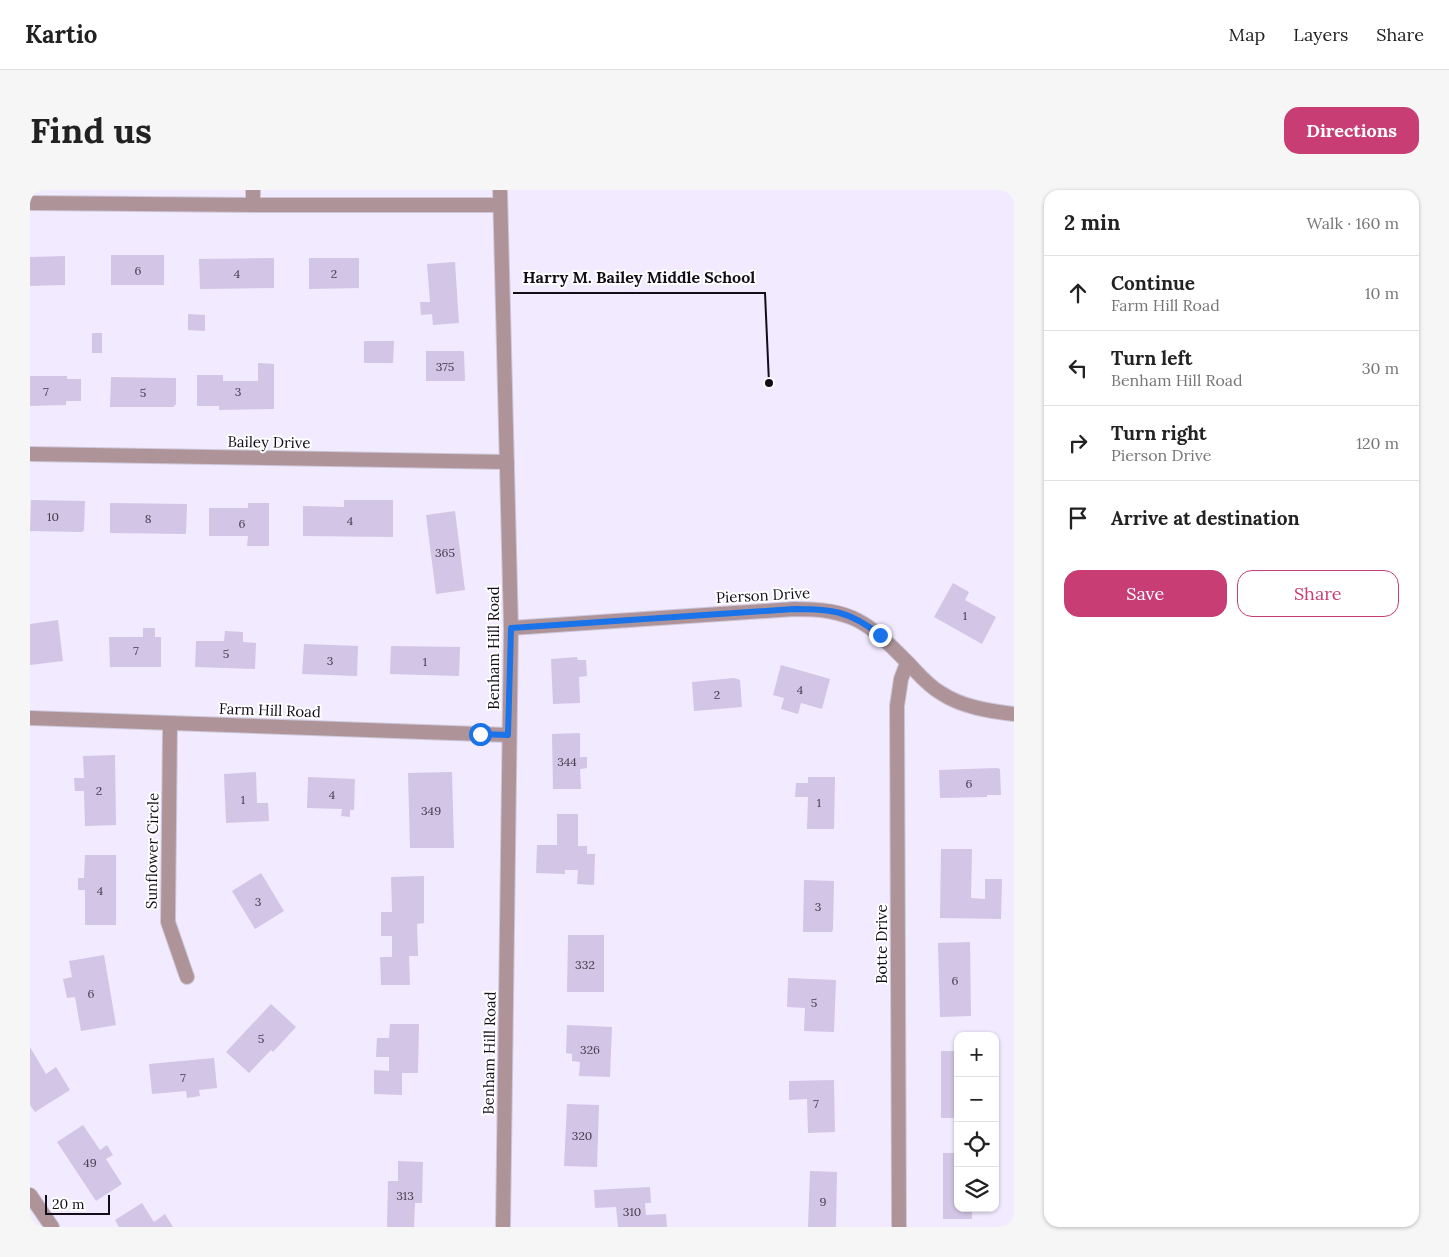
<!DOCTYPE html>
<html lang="en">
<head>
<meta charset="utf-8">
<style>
	:root { --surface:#fff; --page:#f6f6f6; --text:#222; --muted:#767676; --line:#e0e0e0; --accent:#c73d74 }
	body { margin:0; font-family:Lora,serif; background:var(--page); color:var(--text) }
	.controls { position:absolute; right:15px; bottom:15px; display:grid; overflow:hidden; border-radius:10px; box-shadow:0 1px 4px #0004 }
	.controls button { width:45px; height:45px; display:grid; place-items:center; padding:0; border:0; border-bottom:1px solid var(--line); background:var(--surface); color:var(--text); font:25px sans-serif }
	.scale { position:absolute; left:15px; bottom:12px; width:65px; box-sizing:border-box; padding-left:5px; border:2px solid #120d19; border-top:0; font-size:14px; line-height:18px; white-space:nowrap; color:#120d19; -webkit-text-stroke:4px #fff; paint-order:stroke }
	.stop { position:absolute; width:15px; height:15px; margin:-11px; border:4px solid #1a73e8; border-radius:50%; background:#fff }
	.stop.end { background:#1a73e8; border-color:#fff; box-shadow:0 1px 5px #0008 }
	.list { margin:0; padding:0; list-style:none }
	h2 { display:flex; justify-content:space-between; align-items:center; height:65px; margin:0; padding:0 20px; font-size:21px }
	h2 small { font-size:16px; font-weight:400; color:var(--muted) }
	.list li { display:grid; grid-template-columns:32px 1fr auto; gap:15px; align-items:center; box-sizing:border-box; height:75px; padding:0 20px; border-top:1px solid var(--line) }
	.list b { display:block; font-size:19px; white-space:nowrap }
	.list p { margin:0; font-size:16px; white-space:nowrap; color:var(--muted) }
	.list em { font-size:16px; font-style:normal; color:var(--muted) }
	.actions { display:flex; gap:10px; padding:15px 20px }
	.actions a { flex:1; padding:11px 0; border:1px solid var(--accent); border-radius:15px; text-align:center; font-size:18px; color:var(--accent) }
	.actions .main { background:var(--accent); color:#fff }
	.icon { flex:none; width:28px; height:28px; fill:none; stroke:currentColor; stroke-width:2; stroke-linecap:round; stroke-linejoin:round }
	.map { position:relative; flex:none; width:984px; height:1037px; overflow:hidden; border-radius:15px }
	header { display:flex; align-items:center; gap:30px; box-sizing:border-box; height:70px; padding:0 25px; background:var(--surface); border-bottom:1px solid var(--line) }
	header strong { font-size:24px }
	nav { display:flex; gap:28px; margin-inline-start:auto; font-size:18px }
	.intro { display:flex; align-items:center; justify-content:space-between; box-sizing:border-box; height:120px; padding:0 30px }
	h1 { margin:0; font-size:35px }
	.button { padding:12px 22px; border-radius:15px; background:var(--accent); color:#fff; font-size:18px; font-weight:700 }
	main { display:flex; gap:30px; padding:0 30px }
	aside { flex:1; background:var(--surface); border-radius:15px; box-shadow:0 1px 4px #0004 }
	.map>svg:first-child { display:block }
	.building { fill:#d2c5e6 }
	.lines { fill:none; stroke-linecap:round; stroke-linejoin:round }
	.minor-casing { stroke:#cec7da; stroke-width:16 }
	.tertiary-casing { stroke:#cec7da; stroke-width:16 }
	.minor { stroke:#ae9498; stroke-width:14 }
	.tertiary { stroke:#ae9498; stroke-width:14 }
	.route { stroke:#1a73e8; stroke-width:6 }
	.labels { text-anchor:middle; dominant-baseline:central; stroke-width:4; stroke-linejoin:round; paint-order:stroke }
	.number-label { font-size:12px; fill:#423b4c }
	.street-label { font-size:15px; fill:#120d19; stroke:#fff }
	.leader { fill:none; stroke:#120d19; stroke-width:2 }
	.callout-dot { fill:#120d19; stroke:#fff; stroke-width:2 }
	.callout-label { font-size:16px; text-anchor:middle; font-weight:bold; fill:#120d19; stroke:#fff; stroke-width:4; stroke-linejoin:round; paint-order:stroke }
</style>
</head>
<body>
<header>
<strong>Kartio</strong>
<nav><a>Map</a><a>Layers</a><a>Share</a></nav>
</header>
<div class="intro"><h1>Find us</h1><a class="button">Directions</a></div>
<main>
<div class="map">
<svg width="984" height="1037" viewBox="0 0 984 1037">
	<rect width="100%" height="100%" fill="#f2eaff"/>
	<path class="building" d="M81,65H134V95H81Z
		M35,66V95L0,96V67Z
		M244,68V98L170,99L169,69Z
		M279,68H329V98L279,99Z
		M425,72L429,133L403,135L402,124L391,125L390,112H400L397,74Z
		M158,124L175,125V141L158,140Z
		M62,143H72V163H62Z
		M334,151H364L363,173H334Z
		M396,161H433L434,162L435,191H396Z
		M228,173L244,174V219L189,220V216H167V185H193V191H228Z
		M0,186H37V189H51V211H36V215L0,216Z
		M81,187L146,188V214L143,217H80Z
		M1,310L55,311L54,340L52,342L0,341Z
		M314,310H363V347L273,346V316L314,317Z
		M80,313L157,314L156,344L80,343Z
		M218,313H239V356H217L218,346H179V318H218Z
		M425,321L435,400L406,404L396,325Z
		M923,393L939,402L935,410L966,427L952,454L904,427Z
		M28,430L33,471L0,475V434Z
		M113,438H125V447H131V477H80L79,447H113Z
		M195,441L213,442V452L226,453L225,479L165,477L166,451H194Z
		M274,454L328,456L327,486L272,484Z
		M361,456L430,457L429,486L360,484Z
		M547,467L548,470H556L557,486L549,487L550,513L523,514L521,469Z
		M751,475L800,489L792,519L771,513L768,524L751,519L754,508L743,505Z
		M704,488L710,490L712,517L664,521L662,492Z
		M550,543V567H557V578L550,579L551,599H523L522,544Z
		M85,565L86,635L55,636L54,601H45L44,588H54L53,566Z
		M967,578L970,579L971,605H957V607L910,608L909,580Z
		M226,582L227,613H238L239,631L196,633L194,584Z
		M422,582L424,658H380L378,583Z
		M278,587L325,589L324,620H320V627L311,626L312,619L277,618Z
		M778,587H805L804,639H777L778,607H765L766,593H778Z
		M527,624H548V656H557V664H565L564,695L547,694L548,680H535V684L506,683L507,655H527Z
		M911,659H942L941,708L955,709V689H972L971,729L910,728Z
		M55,665H86V735H55V700H48V688H54Z
		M231,683L254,721L225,739L202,701Z
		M394,686V733L387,734L388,766H379L380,795H351L350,767H362V746H351V722H362L361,687Z
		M774,690L804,691L803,739L802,742H773Z
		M538,745H574V802H537Z
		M940,752L941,826L910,827L908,753Z
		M74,765L86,835L51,841L45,807L37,808L33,789L42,787L39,771Z
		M758,788L806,790L804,842L774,841L775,818L757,817Z
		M241,814L266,837L243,862L241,860L219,883L196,862Z
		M360,834H389L388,883H372V905L344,904V880L359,881V867H346L347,848H359Z
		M537,835L582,837L580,887L549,886L550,872L542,871V864L536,863Z
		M0,857L16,884L26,877L40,900L5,922L0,915Z
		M911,861H928V928H911Z
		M184,868L187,898L169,900L170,906L157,908L156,901L122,904L119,874Z
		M804,890L805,942L778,943L777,909L759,910V891Z
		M537,914L569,915L567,977L534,976Z
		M53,935L70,960L77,955L83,965L76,969L92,994L66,1011L27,952Z
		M913,963H928V1018H942V1029H913Z
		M368,971L393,972L392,1013H385L384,1037H357L358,991H368Z
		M780,981L807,982L806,1037H778Z
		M620,997L621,1013H615L616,1025L636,1024L637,1037H588L586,1017L565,1018L564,1000Z
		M112,1013L124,1032L135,1024L143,1037H89L85,1030Z"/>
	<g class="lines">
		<g class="minor-casing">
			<path id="minor" d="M223,0V15
				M0,13L223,15H470
				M0,264L477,272
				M481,438L764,419C822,419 837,431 877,472C888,483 897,495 911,503C932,517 959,521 984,524
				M0,528L478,545
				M140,533L138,732L157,787
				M0,1005L22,1037
				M869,1037L867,516L871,489L877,473"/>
		</g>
		<g class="tertiary-casing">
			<path id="tertiary" d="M470,0L481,438L473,1037"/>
		</g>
		<use href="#minor" class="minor"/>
		<use href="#tertiary" class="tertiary"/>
	</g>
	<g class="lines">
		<path class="route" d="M450,544L478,545L481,438L764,419C802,419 820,421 850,445"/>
	</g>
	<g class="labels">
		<g class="number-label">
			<text x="108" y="80">6</text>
			<text x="207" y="83">4</text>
			<text x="304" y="83">2</text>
			<text x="415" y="176">375</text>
			<text x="16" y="201">7</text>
			<text x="208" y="201">3</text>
			<text x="113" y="202">5</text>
			<text x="23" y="326">10</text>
			<text x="118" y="328">8</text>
			<text x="320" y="330">4</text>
			<text x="212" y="333">6</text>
			<text x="415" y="362">365</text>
			<text x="935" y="425">1</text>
			<text x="106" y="460">7</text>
			<text x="196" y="463">5</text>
			<text x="300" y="470">3</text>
			<text x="395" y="471">1</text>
			<text x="770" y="499">4</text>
			<text x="687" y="504">2</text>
			<text x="537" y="571">344</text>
			<text x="939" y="593">6</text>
			<text x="69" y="600">2</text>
			<text x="302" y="604">4</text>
			<text x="213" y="609">1</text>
			<text x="789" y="612">1</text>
			<text x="401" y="620">349</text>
			<text x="70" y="700">4</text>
			<text x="228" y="711">3</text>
			<text x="788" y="716">3</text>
			<text x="555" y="774">332</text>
			<text x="925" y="790">6</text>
			<text x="61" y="803">6</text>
			<text x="784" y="812">5</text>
			<text x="231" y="848">5</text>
			<text x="560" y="859">326</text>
			<text x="153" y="887">7</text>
			<text x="786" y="913">7</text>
			<text x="552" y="945">320</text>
			<text x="60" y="972">49</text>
			<text x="375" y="1005">313</text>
			<text x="793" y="1011">9</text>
			<text x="602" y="1021">310</text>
		</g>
		<g class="street-label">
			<text transform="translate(239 252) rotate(1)">Bailey Drive</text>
			<text transform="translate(733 405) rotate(-3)">Pierson Drive</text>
			<text transform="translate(463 458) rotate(-90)">Benham Hill Road</text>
			<text transform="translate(240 520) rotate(2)">Farm Hill Road</text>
			<text transform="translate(122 661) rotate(-89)">Sunflower Circle</text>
			<text transform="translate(851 754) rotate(-90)">Botte Drive</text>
			<text transform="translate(459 863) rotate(-89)">Benham Hill Road</text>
		</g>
	</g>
	<path class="leader" d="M739 193L735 103H483"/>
	<circle class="callout-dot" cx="739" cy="193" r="5"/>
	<g class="callout-label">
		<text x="609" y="93">Harry M. Bailey Middle School</text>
	</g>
</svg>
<div class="controls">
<button>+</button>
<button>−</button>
<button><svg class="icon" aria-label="locate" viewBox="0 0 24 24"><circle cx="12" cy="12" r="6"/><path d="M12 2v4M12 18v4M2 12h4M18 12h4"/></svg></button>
<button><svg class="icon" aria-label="layers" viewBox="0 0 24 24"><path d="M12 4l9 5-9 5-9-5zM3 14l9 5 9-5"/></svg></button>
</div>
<div class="scale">20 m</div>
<div class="stop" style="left:450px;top:544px"></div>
<div class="stop end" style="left:850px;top:445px"></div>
</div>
<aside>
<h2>2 min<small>Walk · 160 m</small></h2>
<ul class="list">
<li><svg class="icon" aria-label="ahead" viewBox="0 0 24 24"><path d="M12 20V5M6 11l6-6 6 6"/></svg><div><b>Continue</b><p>Farm Hill Road</p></div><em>10 m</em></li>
<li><svg class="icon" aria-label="left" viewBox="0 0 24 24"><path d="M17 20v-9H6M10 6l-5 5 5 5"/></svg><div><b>Turn left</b><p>Benham Hill Road</p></div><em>30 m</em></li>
<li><svg class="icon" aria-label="right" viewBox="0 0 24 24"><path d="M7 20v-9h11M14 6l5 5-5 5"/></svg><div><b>Turn right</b><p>Pierson Drive</p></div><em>120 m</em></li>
<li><svg class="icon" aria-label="arrive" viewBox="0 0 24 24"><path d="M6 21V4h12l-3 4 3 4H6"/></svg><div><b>Arrive at destination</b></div></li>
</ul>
<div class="actions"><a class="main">Save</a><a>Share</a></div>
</aside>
</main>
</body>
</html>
